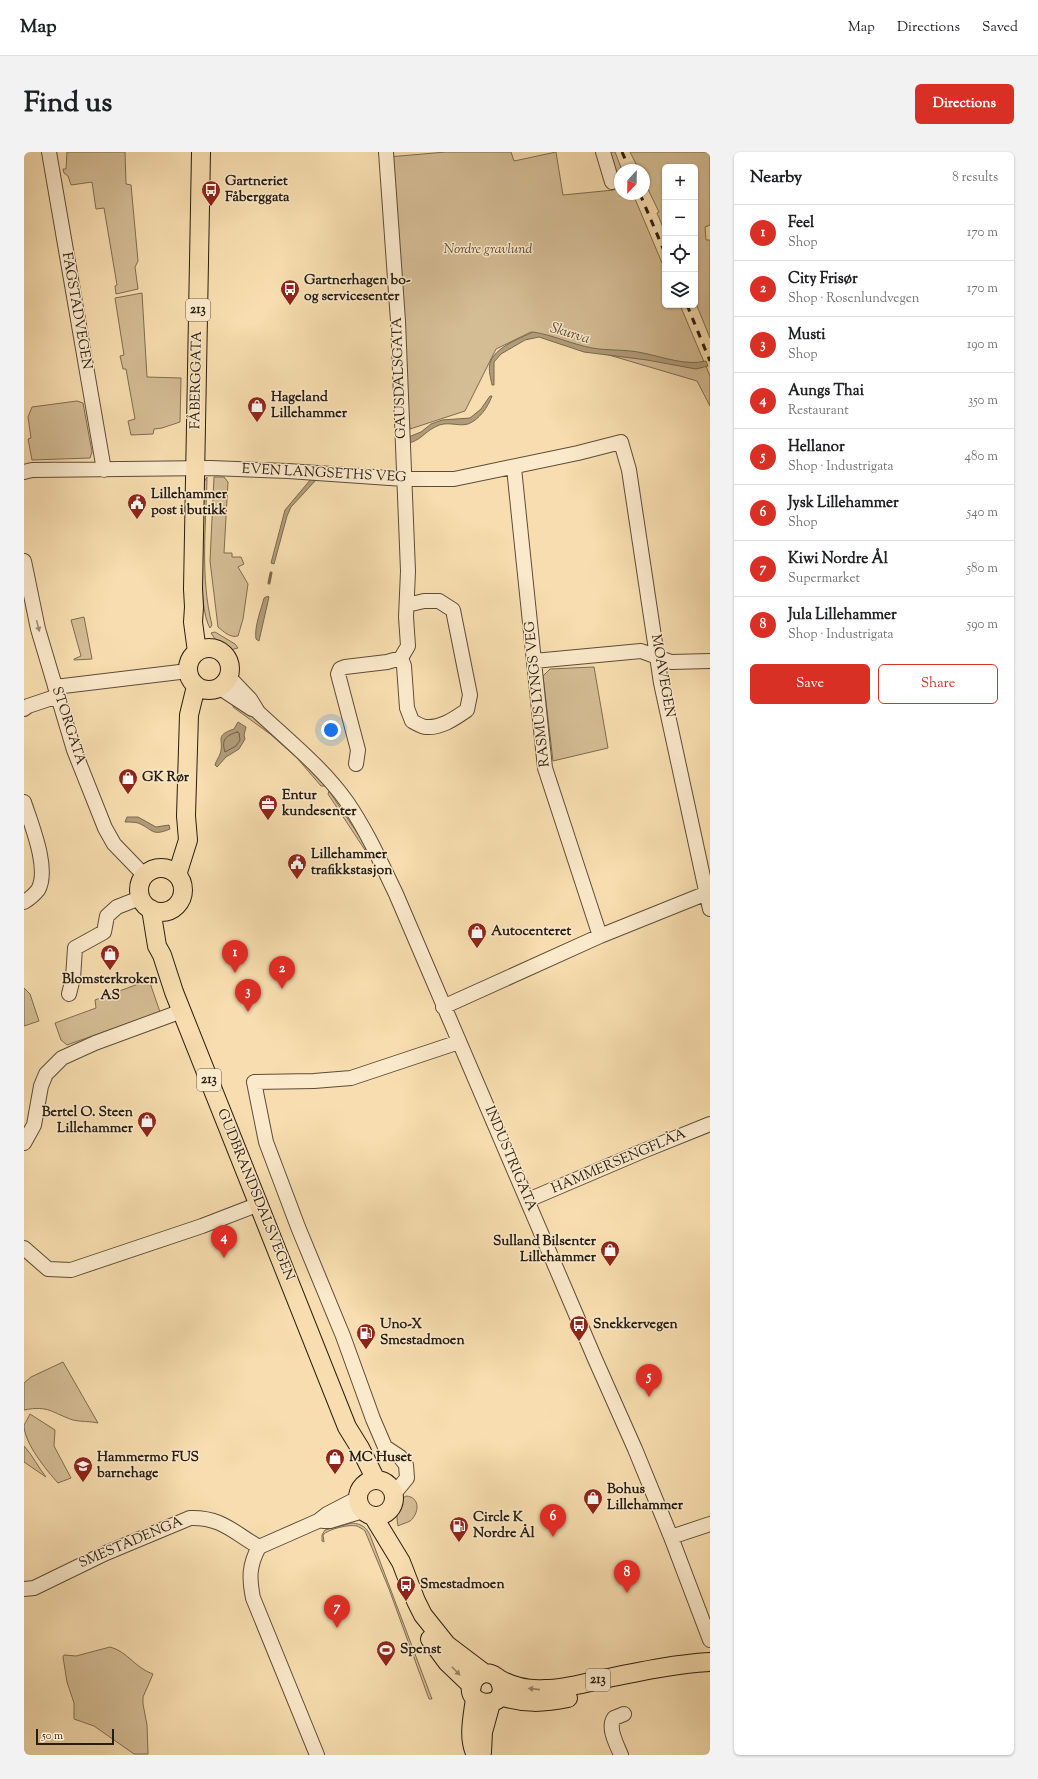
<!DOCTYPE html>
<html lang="en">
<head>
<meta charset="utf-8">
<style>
	:root { --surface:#fff; --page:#f2f2f2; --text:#202124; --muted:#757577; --line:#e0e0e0; --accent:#d93025 }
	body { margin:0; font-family:"Sorts Mill Goudy",serif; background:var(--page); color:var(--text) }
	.controls { position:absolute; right:12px; top:12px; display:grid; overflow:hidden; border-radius:6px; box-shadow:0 1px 3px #0004 }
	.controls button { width:36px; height:36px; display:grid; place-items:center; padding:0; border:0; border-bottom:1px solid var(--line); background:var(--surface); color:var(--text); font:20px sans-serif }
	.compass { position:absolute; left:590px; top:12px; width:36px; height:36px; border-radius:50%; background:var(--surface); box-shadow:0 1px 3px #0004; rotate:202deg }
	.scale { position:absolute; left:12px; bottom:10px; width:78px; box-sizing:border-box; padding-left:4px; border:2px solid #281d11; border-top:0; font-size:11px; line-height:14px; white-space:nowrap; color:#281d11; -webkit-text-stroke:3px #fae9cb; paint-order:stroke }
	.you { position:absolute; left:307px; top:578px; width:14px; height:14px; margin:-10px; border:3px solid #fff; border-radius:50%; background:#1a73e8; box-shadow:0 0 0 6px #1a73e833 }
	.badge { display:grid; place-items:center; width:26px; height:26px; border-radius:50%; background:var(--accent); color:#fff; font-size:13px; font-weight:700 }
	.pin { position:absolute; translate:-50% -33px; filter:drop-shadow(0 1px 2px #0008) }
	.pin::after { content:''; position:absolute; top:21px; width:14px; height:12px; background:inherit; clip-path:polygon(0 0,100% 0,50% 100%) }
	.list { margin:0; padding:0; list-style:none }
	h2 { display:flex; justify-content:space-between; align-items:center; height:52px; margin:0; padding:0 16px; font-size:17px }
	h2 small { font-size:13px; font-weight:400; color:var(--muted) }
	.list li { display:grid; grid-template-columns:26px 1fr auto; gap:12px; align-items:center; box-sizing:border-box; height:56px; padding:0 16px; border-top:1px solid var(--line) }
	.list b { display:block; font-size:15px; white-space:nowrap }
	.list p { margin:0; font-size:13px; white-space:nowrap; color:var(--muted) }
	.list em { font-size:13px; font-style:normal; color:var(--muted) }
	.actions { display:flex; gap:8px; padding:12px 16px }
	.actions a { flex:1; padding:9px 0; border:1px solid var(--accent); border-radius:6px; text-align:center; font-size:14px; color:var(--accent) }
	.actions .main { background:var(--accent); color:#fff }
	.icon { flex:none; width:22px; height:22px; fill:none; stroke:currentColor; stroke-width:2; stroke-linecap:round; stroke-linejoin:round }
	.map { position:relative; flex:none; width:686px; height:1603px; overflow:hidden; border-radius:6px }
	header { display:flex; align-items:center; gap:24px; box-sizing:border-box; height:56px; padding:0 20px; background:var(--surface); border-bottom:1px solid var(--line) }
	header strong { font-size:19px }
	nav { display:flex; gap:22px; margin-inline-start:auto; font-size:14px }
	.intro { display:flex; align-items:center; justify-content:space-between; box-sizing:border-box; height:96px; padding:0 24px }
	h1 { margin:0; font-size:28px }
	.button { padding:10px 18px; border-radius:6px; background:var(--accent); color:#fff; font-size:14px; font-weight:700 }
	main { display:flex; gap:24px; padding:0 24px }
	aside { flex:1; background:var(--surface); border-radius:6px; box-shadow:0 1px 3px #0004 }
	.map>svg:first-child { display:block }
	.green { fill:#d4bc94; stroke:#7e6c52 }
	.water { fill:#b19c79; stroke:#7a694f }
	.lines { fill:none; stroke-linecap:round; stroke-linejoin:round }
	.shore { stroke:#6c5c45; stroke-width:1 }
	.stream { stroke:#7a694f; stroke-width:3 }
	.minor-casing { stroke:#5c4d38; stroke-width:16 }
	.major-casing { stroke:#281d11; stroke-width:20 }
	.minor { stroke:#fae9cb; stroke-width:14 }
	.major { stroke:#f7ddaf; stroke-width:18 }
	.rail { stroke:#281d11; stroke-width:3; stroke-dasharray:7 7; stroke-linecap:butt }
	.oneway { fill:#9c8d77 }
	.oneway2 { fill:#9a8768 }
	.labels { text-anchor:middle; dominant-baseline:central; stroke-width:3; stroke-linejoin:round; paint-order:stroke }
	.shield { fill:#fae9cb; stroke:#675a49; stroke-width:1 }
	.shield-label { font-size:13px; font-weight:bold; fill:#281d11 }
	.poi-label { font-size:14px; font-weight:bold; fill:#281d11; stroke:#fae9cb; text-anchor:start }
	.park-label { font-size:14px; font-style:italic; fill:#5c4d38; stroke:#fae9cb }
	.street-label { font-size:14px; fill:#281d11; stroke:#fae9cb }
	.water-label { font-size:15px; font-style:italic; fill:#5f503b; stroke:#fae9cb }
</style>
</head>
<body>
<header>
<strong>Map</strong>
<nav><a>Map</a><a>Directions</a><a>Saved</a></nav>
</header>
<div class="intro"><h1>Find us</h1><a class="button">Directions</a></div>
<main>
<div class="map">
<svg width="686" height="1603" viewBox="0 0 686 1603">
	<rect width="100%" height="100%" fill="#f7ddaf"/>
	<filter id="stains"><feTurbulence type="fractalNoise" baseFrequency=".005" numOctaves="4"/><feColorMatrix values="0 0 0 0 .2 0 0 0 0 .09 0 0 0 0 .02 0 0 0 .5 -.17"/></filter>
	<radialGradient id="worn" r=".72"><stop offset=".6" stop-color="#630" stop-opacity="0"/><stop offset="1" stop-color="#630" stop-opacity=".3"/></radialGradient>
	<path class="green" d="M43,0H101L102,32L107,33L114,109L111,115L114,137L92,142L91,134L93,133L80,56L72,57L68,30L47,33L44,24L40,21L39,17H42Z
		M422,0H487L490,9L532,0L539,43L590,38L585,0H591L598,18H596V42H609L641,118V153H656L686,224V254L673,229L507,180L472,197L441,259L386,277L364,5Z
		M606,0H686V73L681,75L682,88H686V186L671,149V15H641V80L633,61L635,60L620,29V18H615Z
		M118,141L123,225L157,226L156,270L138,276L130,277L129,282L107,283L104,269L111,267L102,217H99L96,204L100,203L91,146Z
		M53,249L59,251L68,300L66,306L8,308L4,287L7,286L4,265L8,255Z
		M183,325C182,375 176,425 188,473L186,476C172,453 179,361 180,330Z
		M190,325H200L204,330L200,401H208V405H217L220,412L214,415L224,432L219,467L214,484C206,486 200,480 194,475L186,409Z
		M60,465L68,507L50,508V507L57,504L47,468Z
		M191,480L211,492L214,496L206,498L193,490L187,481Z
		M570,515L584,596L529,609L519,524L526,517Z
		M209,551L246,578L265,595L301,634H297L273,606L246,582L209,555Z
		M305,639L342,694L341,698L304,642Z
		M125,828L136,860L43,893L37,888L31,871L72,856L71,848Z
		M0,836L6,842L15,869L0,874Z
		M39,1210L74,1271C66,1269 57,1270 49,1268C28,1261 25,1253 0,1258V1231L7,1225Z
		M6,1262L31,1278L30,1294L47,1326L34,1331C23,1319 0,1291 0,1273C2,1270 4,1266 6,1262Z
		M0,1294C9,1304 14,1315 22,1325L0,1310Z
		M382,1344C397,1345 395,1362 386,1369C383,1371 377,1372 374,1374C372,1364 372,1348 382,1344Z
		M328,1371C338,1372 342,1375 346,1383L408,1547H405L365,1437L341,1379C339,1377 335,1375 333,1374C325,1372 304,1377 299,1383L300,1390L298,1389V1383L301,1378Z
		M86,1495C103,1499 111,1516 129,1522L119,1545V1552L123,1573L124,1602H110L70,1574L50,1567V1551L43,1530L39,1505L40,1503L52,1504Z"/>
	<path class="water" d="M509,180C529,183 547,192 568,196C585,199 602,197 619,201C639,205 662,214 682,209L684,214L672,217L623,208L560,200L515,185L501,188L477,202L470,210V233H468C467,227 464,218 466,211C471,195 495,187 509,180Z
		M466,244H468C464,255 455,268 444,272C433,275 423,268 411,275C399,281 398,288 382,292V286L397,280L407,272L418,268L446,266L457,257Z
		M287,327L292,328L267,355L263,364L250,412L247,411L261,358Z
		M244,444L245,445L235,489L232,487C230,475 237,458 240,446Z
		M214,570L222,575L220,583L221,587L215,597L202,605L193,615L191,613C192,609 195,605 196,602C201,588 189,584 210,577Z
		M103,665H114L132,675L145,673L146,677C127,685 129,677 114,671C110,670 105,670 101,670Z"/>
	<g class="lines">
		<path class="shore" d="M213,580L215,581L216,588L212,594L201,600C197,587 202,584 213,580Z"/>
		<path class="stream" d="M245,431L247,421"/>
		<g class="minor-casing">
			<path id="minor" d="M25,0L80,318
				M362,0L374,169L384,419L382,465L384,494L377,506L380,514L383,556L388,569C392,571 398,575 402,575C418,576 431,566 443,558L446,543L429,458L415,449H400L383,453
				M579,0L588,30
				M490,316L521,616L576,784
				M0,320L8,318L187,316L264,319L380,327H430L554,301L597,290L605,318L637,531L686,757
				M0,409L14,477L50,598L81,676L90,692L120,723
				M510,509L617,499L647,510L686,509
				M205,525L226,547L234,560C264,588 299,616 323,650C343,679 357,711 372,742L571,1207L611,1297L647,1385L686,1488
				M31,535L164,519
				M196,536L228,557
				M0,557L4,554L34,544
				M332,612L334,598L314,522L316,517L321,515L363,510L377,506
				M0,650C7,672 26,717 14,738C10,743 5,747 0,750
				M45,842L49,826L51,796L80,780L83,764L93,755L116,746
				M419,855L576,784L683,741
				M0,991L10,973L17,934L22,922L38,906L71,891L158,859
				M504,1048L619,999L686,972
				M0,1096L24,1117L47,1118L178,1074L235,1052
				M368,1340L374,1337L383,1326L382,1313L376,1305L361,1295L349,1267L319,1184L274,1075L242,990L230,930L290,929L327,926L435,890
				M299,1369H306L339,1359
				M647,1385L686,1372
				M0,1437L10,1436L82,1401L166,1366C198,1365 210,1381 235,1395
				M293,1603L229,1446C225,1426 225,1413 235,1395L294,1369L303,1362L334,1346
				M597,1603C593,1593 583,1576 590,1566L600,1562"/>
		</g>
		<g class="major-casing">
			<path id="major" d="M164 517a21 21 0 1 1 42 0a21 21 0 1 1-42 0Z
				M173,500L169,470L170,455L169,437L177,0
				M115 738a22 22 0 1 1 44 0a22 22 0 1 1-44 0Z
				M153,723L164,688L162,664L165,563L172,534
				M127,757L133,794L138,803L150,840L323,1275L336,1296L352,1328
				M334 1346a18 18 0 1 1 36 0a18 18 0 1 1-36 0Z
				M349,1364L377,1410L392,1449L399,1463L423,1493L460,1521
				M406,1487L423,1510L448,1534
				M475,1528C479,1536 479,1541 473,1548C457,1557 438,1542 451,1527C455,1522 461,1520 467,1522C471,1523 473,1526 477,1528C490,1535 507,1538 521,1537C542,1537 563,1530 584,1526C618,1519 651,1512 686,1510
				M477,1544C499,1552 520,1551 544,1546
				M451,1546C449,1564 443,1586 452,1603
				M458,1600L459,1580L467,1551"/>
		</g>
		<use href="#minor" class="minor"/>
		<use href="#major" class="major"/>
		<path class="rail" d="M598,0L606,18
			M616,42L641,101
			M663,153L686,209"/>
	</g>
	<defs><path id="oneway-solid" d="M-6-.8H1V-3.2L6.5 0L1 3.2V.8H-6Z"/></defs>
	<use class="oneway" href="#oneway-solid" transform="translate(14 474) rotate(76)"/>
	<g class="oneway2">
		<use href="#oneway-solid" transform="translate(432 1519) rotate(46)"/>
		<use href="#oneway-solid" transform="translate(510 1537) rotate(-174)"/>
	</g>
	<defs>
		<g id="bus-pin" transform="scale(1)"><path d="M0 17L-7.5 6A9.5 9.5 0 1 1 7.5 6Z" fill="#8f2418" stroke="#fae9cb"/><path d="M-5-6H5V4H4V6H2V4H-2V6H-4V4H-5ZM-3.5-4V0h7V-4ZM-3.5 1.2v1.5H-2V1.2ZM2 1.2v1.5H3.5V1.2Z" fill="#fff"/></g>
		<g id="shop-pin" transform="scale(1)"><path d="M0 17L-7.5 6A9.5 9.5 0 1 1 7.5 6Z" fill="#8f2418" stroke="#fae9cb"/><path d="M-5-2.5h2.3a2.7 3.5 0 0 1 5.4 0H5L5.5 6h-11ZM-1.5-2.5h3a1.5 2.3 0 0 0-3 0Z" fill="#fff"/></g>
		<g id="civic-pin" transform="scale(1)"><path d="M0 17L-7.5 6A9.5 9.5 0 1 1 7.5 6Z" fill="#8f2418" stroke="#fae9cb"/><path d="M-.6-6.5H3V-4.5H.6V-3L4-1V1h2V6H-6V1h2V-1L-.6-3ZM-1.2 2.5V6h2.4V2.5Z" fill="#fff"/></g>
		<g id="office-pin" transform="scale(1)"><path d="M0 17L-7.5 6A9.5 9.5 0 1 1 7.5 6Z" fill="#8f2418" stroke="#fae9cb"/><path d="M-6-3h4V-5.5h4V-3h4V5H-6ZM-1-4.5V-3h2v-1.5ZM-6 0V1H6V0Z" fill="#fff"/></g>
		<g id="fuel-pin" transform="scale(1)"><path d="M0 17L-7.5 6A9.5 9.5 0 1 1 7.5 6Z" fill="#8f2418" stroke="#fae9cb"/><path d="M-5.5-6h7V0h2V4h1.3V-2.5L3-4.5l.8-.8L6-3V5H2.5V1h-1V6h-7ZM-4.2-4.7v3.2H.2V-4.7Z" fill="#fff"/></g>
		<g id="school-pin" transform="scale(1)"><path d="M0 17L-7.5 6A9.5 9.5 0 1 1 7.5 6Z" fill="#8f2418" stroke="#fae9cb"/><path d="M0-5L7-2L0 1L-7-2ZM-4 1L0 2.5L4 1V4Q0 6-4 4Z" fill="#fff"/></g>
		<g id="stadium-pin" transform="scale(1)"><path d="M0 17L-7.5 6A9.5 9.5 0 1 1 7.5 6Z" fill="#8f2418" stroke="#fae9cb"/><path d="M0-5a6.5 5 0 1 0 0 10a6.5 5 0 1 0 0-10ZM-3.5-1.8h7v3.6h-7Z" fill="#fff"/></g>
	</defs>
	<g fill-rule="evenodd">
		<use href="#bus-pin" x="187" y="38"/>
		<use href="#bus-pin" x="266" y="137"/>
		<use href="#shop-pin" x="233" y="254"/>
		<use href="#civic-pin" x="113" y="351"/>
		<use href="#shop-pin" x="104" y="626"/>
		<use href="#office-pin" x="244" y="652"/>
		<use href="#civic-pin" x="273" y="711"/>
		<use href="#shop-pin" x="453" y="780"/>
		<use href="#shop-pin" x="86" y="802"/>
		<use href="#shop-pin" x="123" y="969"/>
		<use href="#shop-pin" x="586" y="1098"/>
		<use href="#bus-pin" x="555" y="1173"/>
		<use href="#fuel-pin" x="342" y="1181"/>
		<use href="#shop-pin" x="311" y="1306"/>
		<use href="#school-pin" x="59" y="1314"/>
		<use href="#shop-pin" x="569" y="1346"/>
		<use href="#fuel-pin" x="435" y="1374"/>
		<use href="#bus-pin" x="382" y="1433"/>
		<use href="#stadium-pin" x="362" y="1498"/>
	</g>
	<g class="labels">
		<g class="shield">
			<rect x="162" y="147" width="24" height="22" rx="3"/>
			<rect x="173" y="917" width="24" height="22" rx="3"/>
			<rect x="562" y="1517" width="24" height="22" rx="3"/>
		</g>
		<g class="shield-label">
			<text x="174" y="158">213</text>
			<text x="185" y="928">213</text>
			<text x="574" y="1528">213</text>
		</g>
		<g class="poi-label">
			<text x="201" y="30">Gartneriet<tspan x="201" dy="16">Fåberggata</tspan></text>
			<text x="280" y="129">Gartnerhagen bo-<tspan x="280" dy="16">og servicesenter</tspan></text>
			<text x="247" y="246">Hageland<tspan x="247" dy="16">Lillehammer</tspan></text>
			<text x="127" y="343">Lillehammer<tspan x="127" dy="16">post i butikk</tspan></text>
			<text x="118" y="626">GK Rør</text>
			<text x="258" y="644">Entur<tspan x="258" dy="16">kundesenter</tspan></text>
			<text x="287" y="703">Lillehammer<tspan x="287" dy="16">trafikkstasjon</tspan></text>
			<text x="467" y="780">Autocenteret</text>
			<text x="86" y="828" text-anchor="middle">Blomsterkroken<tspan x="86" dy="16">AS</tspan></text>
			<text x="109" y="961" text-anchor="end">Bertel O. Steen<tspan x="109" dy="16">Lillehammer</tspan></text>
			<text x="572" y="1090" text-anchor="end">Sulland Bilsenter<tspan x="572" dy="16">Lillehammer</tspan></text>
			<text x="356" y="1173">Uno-X<tspan x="356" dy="16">Smestadmoen</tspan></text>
			<text x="569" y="1173">Snekkervegen</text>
			<text x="73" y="1306">Hammermo FUS<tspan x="73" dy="16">barnehage</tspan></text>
			<text x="325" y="1306">MC Huset</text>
			<text x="583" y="1338">Bohus<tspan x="583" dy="16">Lillehammer</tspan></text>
			<text x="449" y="1366">Circle K<tspan x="449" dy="16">Nordre Ål</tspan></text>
			<text x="396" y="1433">Smestadmoen</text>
			<text x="376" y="1498">Spenst</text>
		</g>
		<g class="park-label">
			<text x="464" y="98">Nordre gravlund</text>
		</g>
		<g class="street-label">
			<text transform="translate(52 159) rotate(80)">FAGSTADVEGEN</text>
			<text transform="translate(376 226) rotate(-92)">GAUSDALSGATA</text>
			<text transform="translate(173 228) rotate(-89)">FÅBERGGATA</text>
			<text transform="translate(300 322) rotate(3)">EVEN LANGSETHS VEG</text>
			<text transform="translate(638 524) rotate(80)">MOAVEGEN</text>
			<text transform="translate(514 542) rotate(-96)">RASMUS LYNGS VEG</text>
			<text transform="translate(44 574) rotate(72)">STORGATA</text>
			<text transform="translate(486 1007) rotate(67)">INDUSTRIGATA</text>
			<text transform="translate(595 1010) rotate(-23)">HAMMERSENGFLÅA</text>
			<text transform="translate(231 1043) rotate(68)">GUDBRANDSDALSVEGEN</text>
			<text transform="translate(107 1391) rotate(-23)">SMESTADENGA</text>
		</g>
		<g class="water-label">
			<text transform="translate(546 182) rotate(17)">Skurva</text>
		</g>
	</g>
	<rect width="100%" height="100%" filter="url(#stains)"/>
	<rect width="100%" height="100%" fill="url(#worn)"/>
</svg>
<div class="controls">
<button>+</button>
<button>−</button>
<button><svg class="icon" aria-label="locate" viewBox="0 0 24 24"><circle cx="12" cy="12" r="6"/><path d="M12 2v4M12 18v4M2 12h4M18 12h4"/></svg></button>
<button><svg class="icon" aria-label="layers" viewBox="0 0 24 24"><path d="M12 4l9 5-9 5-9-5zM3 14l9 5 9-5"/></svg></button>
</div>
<svg class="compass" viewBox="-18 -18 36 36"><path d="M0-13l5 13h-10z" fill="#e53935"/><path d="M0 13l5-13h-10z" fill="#757577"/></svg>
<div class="scale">50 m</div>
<div class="you"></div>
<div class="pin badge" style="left:211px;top:821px">1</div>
<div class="pin badge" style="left:258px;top:837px">2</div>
<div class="pin badge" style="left:224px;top:860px">3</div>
<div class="pin badge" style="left:200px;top:1106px">4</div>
<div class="pin badge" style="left:625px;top:1245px">5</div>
<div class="pin badge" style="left:529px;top:1385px">6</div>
<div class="pin badge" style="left:313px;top:1476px">7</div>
<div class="pin badge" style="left:603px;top:1441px">8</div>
</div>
<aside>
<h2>Nearby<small>8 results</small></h2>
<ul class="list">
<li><span class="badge">1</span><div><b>Feel</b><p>Shop</p></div><em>170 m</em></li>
<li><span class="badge">2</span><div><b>City Frisør</b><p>Shop · Rosenlundvegen</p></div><em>170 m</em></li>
<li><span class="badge">3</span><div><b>Musti</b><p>Shop</p></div><em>190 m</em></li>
<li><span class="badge">4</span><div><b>Aungs Thai</b><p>Restaurant</p></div><em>350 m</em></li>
<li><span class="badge">5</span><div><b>Hellanor</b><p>Shop · Industrigata</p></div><em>480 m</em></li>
<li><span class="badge">6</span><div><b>Jysk Lillehammer</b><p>Shop</p></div><em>540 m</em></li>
<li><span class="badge">7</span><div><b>Kiwi Nordre Ål</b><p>Supermarket</p></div><em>580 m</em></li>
<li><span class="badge">8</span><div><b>Jula Lillehammer</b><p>Shop · Industrigata</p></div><em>590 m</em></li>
</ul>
<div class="actions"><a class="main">Save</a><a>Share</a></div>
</aside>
</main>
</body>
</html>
